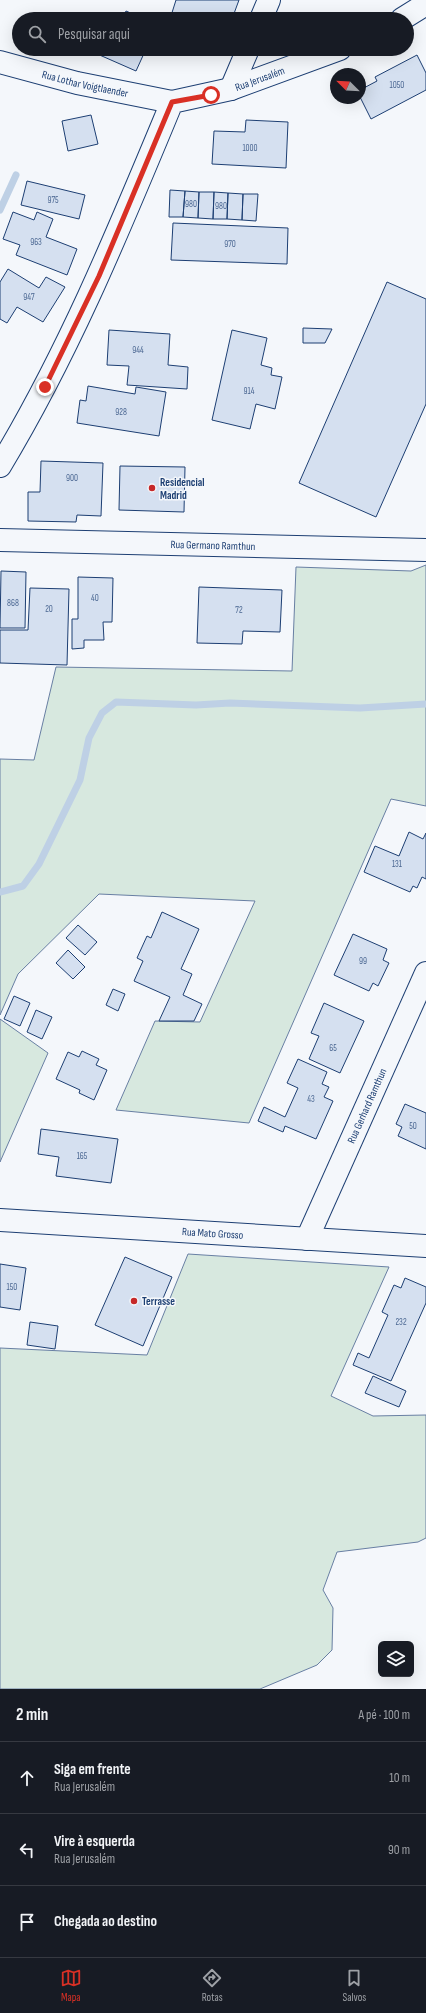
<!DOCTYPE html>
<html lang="pt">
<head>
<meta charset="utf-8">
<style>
	:root { --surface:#171b24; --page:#20242c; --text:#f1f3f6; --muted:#9ea1a6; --line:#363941; --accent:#d93025 }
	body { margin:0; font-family:"Sofia Sans Condensed",sans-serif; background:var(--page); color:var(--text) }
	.controls { position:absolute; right:12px; bottom:12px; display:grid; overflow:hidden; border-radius:6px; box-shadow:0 4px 16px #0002 }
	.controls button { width:36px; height:36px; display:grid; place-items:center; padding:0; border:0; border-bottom:1px solid var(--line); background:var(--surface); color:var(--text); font:20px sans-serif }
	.compass { position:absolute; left:330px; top:68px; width:36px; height:36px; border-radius:50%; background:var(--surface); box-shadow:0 4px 16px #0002; rotate:294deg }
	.stop { position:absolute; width:12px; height:12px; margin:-9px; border:3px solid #d93025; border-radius:50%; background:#fff }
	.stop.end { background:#d93025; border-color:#fff; box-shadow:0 1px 4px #0008 }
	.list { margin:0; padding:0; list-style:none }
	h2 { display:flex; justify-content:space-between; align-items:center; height:52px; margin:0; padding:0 16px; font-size:17px }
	h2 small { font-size:13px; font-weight:400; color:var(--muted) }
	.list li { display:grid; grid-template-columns:26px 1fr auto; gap:12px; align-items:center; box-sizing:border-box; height:72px; padding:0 16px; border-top:1px solid var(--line) }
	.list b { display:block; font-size:15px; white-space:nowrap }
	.list p { margin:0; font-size:13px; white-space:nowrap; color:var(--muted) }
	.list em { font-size:13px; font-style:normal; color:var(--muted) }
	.icon { flex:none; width:22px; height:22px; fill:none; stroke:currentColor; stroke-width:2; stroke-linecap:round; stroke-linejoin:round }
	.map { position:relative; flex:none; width:426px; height:1689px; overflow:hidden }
	.search { position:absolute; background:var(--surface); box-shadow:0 4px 16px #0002; left:12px; right:12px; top:12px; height:44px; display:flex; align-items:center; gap:10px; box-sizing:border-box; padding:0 14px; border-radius:22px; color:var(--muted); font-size:15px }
	.sheet { height:268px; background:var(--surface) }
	nav { display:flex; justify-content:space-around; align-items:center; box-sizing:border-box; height:56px; border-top:1px solid var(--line); background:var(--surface); font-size:11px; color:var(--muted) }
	nav a { display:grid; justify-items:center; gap:2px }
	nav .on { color:var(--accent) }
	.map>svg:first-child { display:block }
	.green { fill:#d7e8df; stroke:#687fa3 }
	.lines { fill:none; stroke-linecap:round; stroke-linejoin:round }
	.stream { stroke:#bed0e5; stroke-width:7 }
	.building { fill:#d5e0f0; stroke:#1d3f73 }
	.minor-casing { stroke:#1d3f73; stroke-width:24 }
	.minor { stroke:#f4f7fb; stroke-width:22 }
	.route { stroke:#d93025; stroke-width:5 }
	.poi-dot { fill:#c62828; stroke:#f4f7fb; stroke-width:1.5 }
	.labels { text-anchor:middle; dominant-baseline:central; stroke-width:3; stroke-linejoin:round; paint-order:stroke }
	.number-label { font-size:9px; fill:#4b6792 }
	.street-label { font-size:11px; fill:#1d3f73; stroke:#f4f7fb }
	.poi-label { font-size:11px; font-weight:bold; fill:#1d3f73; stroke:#f4f7fb; text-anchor:start }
</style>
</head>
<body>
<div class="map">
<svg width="426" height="1689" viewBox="0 0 426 1689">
	<rect width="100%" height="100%" fill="#f4f7fb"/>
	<path class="green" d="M426,565V806L391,799L249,1123L116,1110L155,1021L200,1022L255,901L99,894L18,974L0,1015V759L34,760L56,667L292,671L296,567L411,571Z
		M0,1019L48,1053L0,1162Z
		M188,1254L389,1267L331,1396L373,1416L426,1415V1538L418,1542L337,1552L323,1590L333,1608L332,1650L317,1665L260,1689H0V1348L147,1355Z"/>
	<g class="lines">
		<path class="stream" d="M0,210L16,175
			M0,892L23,886L39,864L80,780L89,738L102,713L116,702L196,705L230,703L360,708L426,704"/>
	</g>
	<path class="building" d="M176,0H239L232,19H170Z
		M126,11L144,19H122Z
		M97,49H146L136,71L95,53Z
		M417,55L426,73V90L371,119L360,97V90L377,81L375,77Z
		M91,115L98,144L68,151L62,121Z
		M246,120L288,122L286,168L212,164L214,131L245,132Z
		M27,181L85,195L79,219L21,205Z
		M170,190L185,191L183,217H169Z
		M185,191L199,192L198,218L183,217Z
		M199,192H214L213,219L198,218Z
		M214,192L228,193L227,219H213Z
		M228,193L243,194L242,220L227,219Z
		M243,194H258L256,221L242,220Z
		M13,212L34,220L37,212L53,219L46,237L77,249L67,275L16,255L20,245L3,239Z
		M173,223L288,228L287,264L171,260Z
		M8,269L39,288L46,277L65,287L43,322L17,307L7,323L0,319V282Z
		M387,282L426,299V404L376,517L299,483Z
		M303,328L332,329L325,343H303Z
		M109,330L170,334L168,365L188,367L187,389L127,385L129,366L107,365Z
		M232,330L267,338L261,365L272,368L271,375L282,377L275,409L256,404L250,429L212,420Z
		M88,386L135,394L136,387L166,392L159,436L77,423L80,400L86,401Z
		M41,461L103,463L101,516L77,515L76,522L28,521V492H40Z
		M120,466L185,467L184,512L119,510Z
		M1,571L26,572L25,628H0Z
		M78,577L113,578L112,622H103L104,640H84V648L72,649V619H78Z
		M199,587L282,590L280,632L243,631L242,644L197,643Z
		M30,588L69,589L67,665L0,663V630H28Z
		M409,832L423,839L426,833V879L422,877L417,888L413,886L410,892L364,872L375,846L399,856Z
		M162,912L199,929L181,969L192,974L183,995L202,1004L194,1021H159L170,997L134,981L143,961L137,958L147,936L151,938Z
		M78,925L97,942L85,955L66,938Z
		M353,934L387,949L383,960L389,963L378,986L373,983L369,991L334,975Z
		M68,950L85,967L73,979L56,963Z
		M113,989L125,994L118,1011L106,1005Z
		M14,996L30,1003L20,1026L4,1019Z
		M324,1003L364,1021L340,1073L309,1059L319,1036L311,1033Z
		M36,1010L52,1017L42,1039L27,1032Z
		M82,1051L99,1059L96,1065L107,1070L94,1100L79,1093L80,1090L56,1079L68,1052L79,1057Z
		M298,1059L327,1072L322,1084L329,1087L324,1097L333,1101L316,1139L285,1126L283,1132L258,1121L264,1107L285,1117L298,1088L287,1083Z
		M405,1104L426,1113V1149L398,1136L402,1127L396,1124Z
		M41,1129L118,1139L111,1183L56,1176L59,1157L38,1154Z
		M125,1257L172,1277L143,1346L95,1325Z
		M0,1264L26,1268L20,1310L0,1307Z
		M405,1278L426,1287V1303L391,1381L353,1365L358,1353L369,1358L388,1315L382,1312L394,1285L401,1288Z
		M30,1322L58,1326L55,1349L27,1345Z
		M373,1376L406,1391L399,1407L365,1393Z"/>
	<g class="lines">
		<g class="minor-casing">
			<g id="minor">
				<path d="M261,19L269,0"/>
				<path d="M402,19L426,4"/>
				<path id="s1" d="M0,62L77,83L172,102"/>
				<path d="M231,89L248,49"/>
				<path id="s2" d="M0,466C70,350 120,227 172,102L231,89L340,49"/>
				<path id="s3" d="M0,540L426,550"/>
				<path id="s4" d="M0,1220L426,1246"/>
				<path id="s5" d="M307,1239L426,973"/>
			</g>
		</g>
		<use href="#minor" class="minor"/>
	</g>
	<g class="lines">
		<path class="route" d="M45,387L99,276L172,102L211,95"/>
	</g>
	<g class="poi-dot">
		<circle cx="152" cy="488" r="4"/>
		<circle cx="134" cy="1301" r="4"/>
	</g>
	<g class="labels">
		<g class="number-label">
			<text x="397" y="85">1050</text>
			<text x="250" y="148">1000</text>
			<text x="53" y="200">975</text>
			<text x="191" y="204">980</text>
			<text x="221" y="206">980</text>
			<text x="36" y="242">963</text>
			<text x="230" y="244">970</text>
			<text x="29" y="297">947</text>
			<text x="138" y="350">944</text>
			<text x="249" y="391">914</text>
			<text x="121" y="412">928</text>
			<text x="72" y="478">900</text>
			<text x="95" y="598">40</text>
			<text x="13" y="603">868</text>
			<text x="49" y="609">20</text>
			<text x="239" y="610">72</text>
			<text x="397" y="864">131</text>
			<text x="363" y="961">99</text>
			<text x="333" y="1048">65</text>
			<text x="311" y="1099">43</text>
			<text x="413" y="1126">50</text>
			<text x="82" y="1156">165</text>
			<text x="12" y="1287">150</text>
			<text x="401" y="1322">232</text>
		</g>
		<g class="street-label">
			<text stroke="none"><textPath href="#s2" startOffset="494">Rua Jerusalém</textPath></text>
			<text stroke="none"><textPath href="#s1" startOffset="88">Rua Lothar Voigtlaender</textPath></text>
			<text stroke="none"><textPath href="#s3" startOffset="213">Rua Germano Ramthun</textPath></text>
			<text stroke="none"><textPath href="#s5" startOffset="146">Rua Gerhard Ramthun</textPath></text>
			<text stroke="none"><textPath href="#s4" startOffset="213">Rua Mato Grosso</textPath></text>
		</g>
		<g class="poi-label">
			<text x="160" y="482">Residencial<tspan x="160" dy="13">Madrid</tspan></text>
			<text x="142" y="1301">Terrasse</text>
		</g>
	</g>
</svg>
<div class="controls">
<button><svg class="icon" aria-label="layers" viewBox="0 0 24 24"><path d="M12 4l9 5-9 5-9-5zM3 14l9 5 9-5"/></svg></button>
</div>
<svg class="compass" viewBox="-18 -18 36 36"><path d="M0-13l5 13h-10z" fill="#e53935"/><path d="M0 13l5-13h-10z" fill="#9ea1a6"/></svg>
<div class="stop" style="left:211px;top:95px"></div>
<div class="stop end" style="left:45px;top:387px"></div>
<div class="search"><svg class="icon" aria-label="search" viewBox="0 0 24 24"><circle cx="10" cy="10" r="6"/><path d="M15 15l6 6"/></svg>Pesquisar aqui</div>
</div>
<section class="sheet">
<h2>2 min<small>A pé · 100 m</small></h2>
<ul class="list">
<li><svg class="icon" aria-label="ahead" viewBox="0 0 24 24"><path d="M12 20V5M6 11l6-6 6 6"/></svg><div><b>Siga em frente</b><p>Rua Jerusalém</p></div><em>10 m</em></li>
<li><svg class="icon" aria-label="left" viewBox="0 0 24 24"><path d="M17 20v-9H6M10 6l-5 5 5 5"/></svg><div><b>Vire à esquerda</b><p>Rua Jerusalém</p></div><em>90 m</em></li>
<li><svg class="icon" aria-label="arrive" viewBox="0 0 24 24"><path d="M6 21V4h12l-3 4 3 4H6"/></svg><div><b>Chegada ao destino</b></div></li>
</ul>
</section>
<nav>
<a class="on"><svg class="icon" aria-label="map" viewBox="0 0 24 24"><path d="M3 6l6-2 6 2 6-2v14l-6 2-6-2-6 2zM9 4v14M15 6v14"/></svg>Mapa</a>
<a><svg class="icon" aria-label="directions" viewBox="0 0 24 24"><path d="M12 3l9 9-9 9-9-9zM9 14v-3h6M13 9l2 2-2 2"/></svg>Rotas</a>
<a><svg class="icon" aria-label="saved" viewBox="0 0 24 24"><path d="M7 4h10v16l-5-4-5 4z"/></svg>Salvos</a>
</nav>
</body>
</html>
